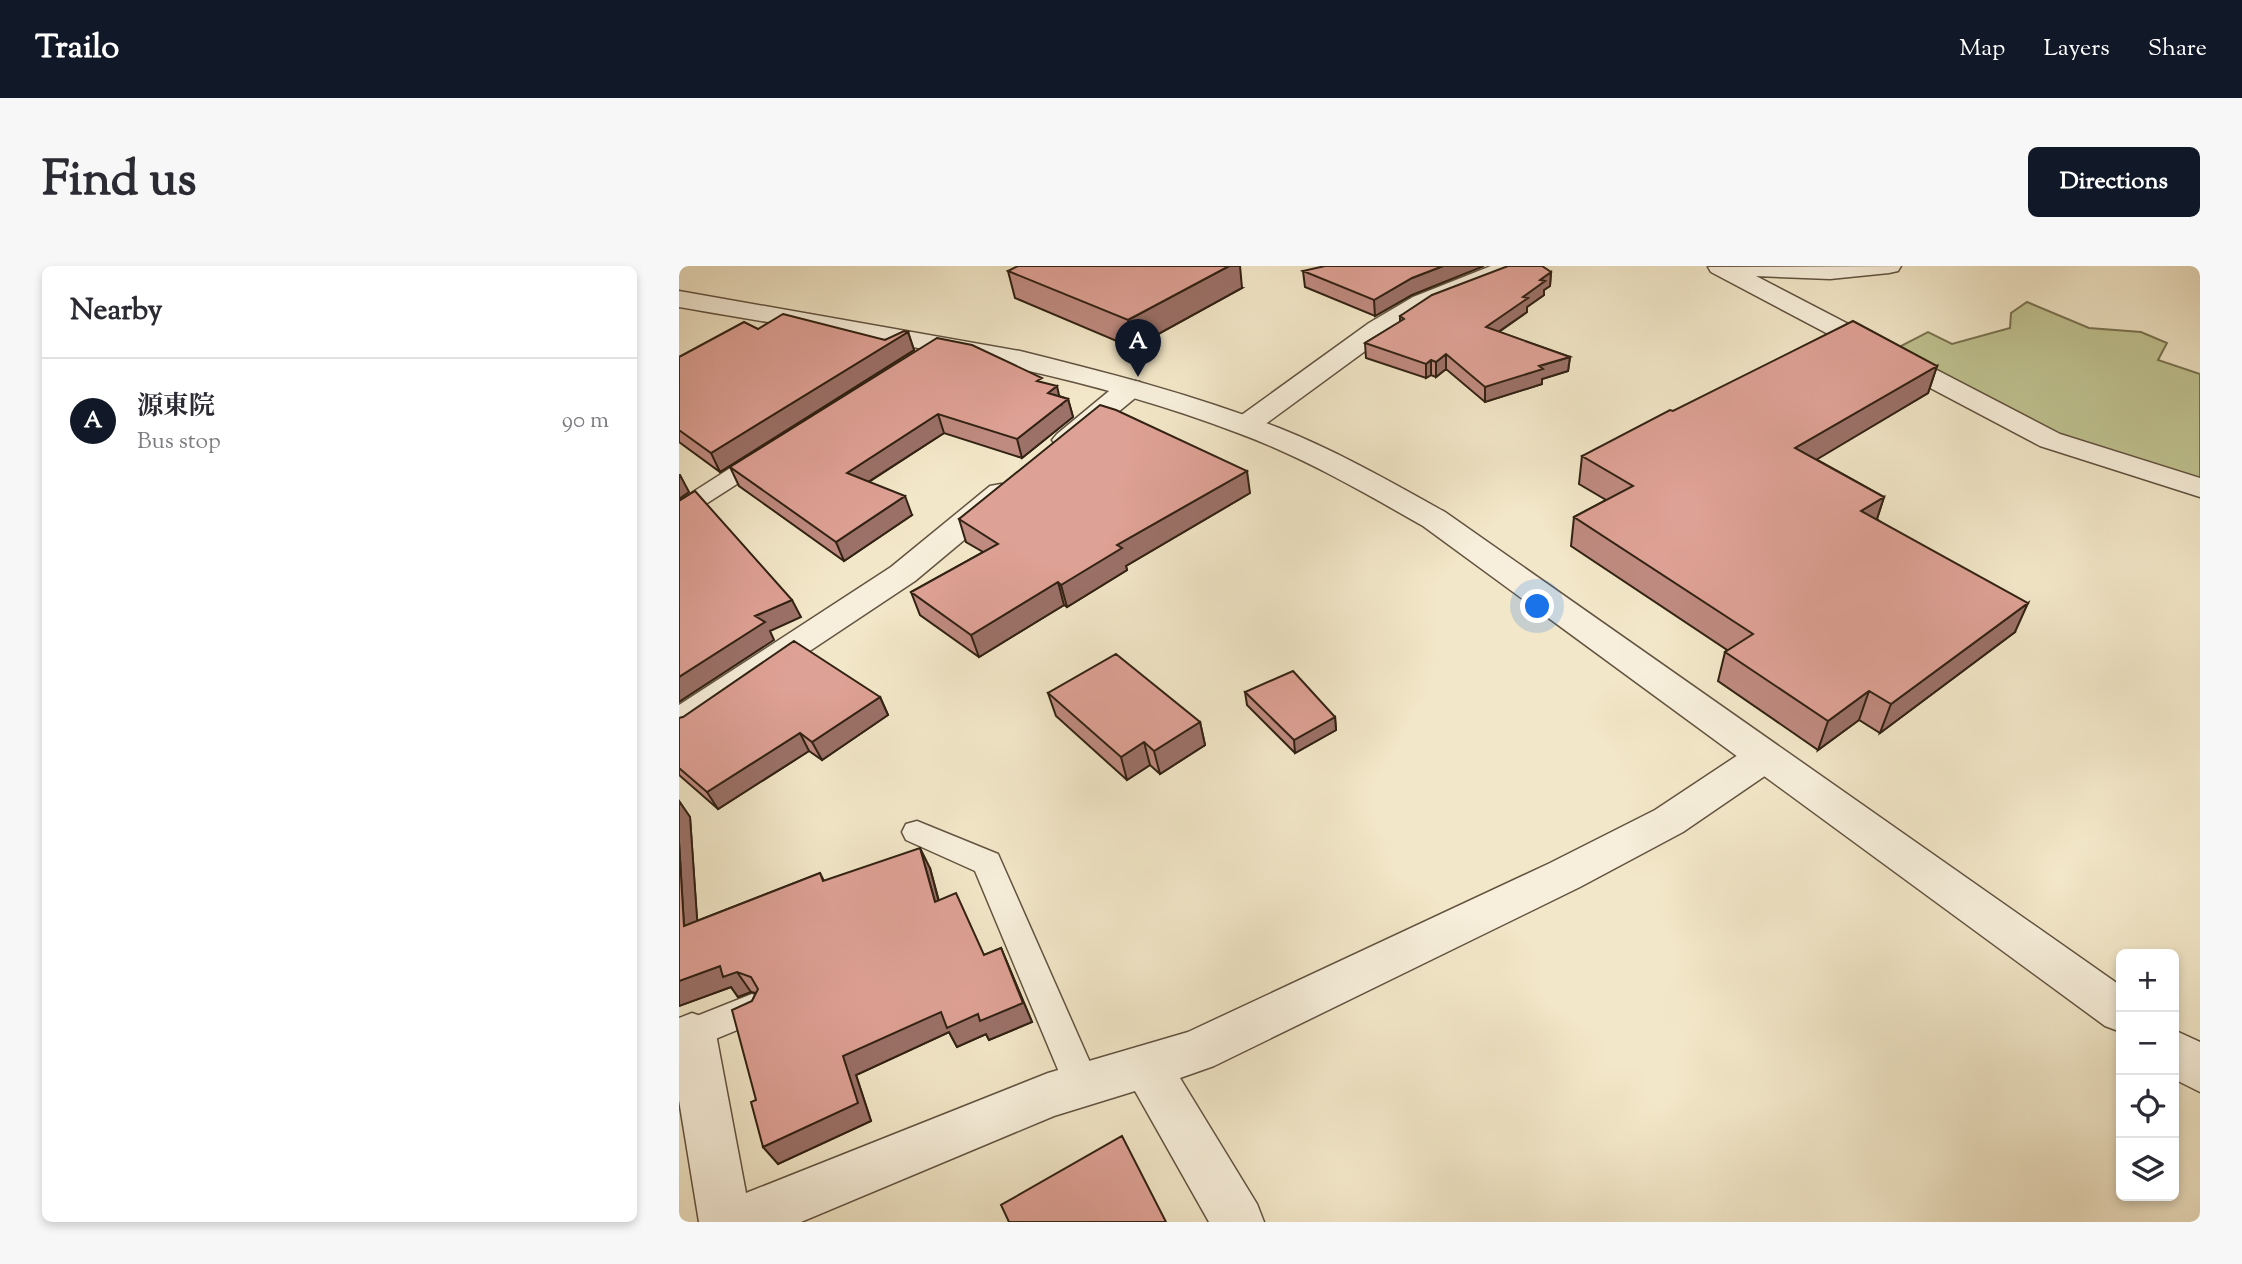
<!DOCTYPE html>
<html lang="en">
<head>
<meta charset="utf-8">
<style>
	:root { --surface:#fff; --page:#f7f7f7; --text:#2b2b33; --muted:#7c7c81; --line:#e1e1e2; --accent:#111827 }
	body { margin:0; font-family:"Sorts Mill Goudy","Noto Serif JP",serif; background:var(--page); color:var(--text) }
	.controls { position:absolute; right:21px; bottom:21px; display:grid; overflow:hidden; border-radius:10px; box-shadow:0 4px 10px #0003 }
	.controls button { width:63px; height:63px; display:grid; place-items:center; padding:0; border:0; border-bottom:2px solid var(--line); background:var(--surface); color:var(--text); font:35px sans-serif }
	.you { position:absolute; left:859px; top:341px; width:24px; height:24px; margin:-18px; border:5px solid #fff; border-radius:50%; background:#1a73e8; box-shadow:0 0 0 10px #1a73e833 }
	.badge { display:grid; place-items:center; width:46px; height:46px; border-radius:50%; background:var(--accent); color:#fff; font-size:23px; font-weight:700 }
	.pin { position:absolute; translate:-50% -58px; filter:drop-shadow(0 2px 4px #0008) }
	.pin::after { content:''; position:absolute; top:37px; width:24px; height:21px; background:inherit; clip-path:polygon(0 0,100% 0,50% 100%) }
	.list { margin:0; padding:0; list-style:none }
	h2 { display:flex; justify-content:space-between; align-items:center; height:91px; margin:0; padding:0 28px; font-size:30px }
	h2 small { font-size:23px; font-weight:400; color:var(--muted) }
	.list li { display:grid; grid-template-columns:46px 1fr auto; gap:21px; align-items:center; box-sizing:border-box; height:126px; padding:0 28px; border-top:2px solid var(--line) }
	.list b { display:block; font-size:26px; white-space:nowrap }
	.list p { margin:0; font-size:23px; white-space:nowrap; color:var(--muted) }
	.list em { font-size:23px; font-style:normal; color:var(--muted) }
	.icon { flex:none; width:38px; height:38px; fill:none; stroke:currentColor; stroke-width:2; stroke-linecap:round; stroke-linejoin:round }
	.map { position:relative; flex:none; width:1521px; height:956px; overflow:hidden; border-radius:10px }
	header { display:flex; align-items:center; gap:42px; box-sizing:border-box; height:98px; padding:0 35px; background:var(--accent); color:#fff }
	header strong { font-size:33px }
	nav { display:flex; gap:38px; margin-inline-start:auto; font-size:24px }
	.intro { display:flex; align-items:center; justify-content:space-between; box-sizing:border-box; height:168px; padding:0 42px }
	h1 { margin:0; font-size:49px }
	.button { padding:18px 32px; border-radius:10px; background:var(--accent); color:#fff; font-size:24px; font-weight:700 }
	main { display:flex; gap:42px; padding:0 42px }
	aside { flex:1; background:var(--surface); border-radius:10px; box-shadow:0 4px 10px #0003 }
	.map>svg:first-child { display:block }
	.green { fill:#c0c492; stroke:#797352; stroke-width:2 }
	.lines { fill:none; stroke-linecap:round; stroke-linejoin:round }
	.service-casing { stroke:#625340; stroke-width:3 }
	.minor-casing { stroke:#625340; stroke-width:3 }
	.tertiary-casing { stroke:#625340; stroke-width:3 }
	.service { fill:#f7efdb; fill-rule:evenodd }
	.minor { fill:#f7efdb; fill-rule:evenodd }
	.tertiary { fill:#f7efdb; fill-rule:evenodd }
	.wall { fill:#bf8a80; stroke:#322213; stroke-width:2 }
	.shaded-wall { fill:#9b7168; stroke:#322213; stroke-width:2 }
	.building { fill:#dea195; stroke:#322213; stroke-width:2 }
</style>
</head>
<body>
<header>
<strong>Trailo</strong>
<nav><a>Map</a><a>Layers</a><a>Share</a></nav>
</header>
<div class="intro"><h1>Find us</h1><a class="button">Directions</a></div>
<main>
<aside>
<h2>Nearby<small></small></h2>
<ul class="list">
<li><span class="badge">A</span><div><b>源東院</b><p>Bus stop</p></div><em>90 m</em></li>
</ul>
</aside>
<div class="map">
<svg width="1521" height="956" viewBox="0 0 1521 956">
	<rect width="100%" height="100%" fill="#f2e7c8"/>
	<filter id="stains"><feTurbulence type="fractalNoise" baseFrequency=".00286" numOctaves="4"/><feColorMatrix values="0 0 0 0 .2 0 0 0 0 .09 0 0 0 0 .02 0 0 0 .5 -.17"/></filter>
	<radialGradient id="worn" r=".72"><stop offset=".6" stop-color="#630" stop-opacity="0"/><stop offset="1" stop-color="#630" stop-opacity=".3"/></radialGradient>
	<path class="green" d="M1348,36L1410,62L1462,66L1488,77L1479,94L1521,108V213L1378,170L1218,82L1249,66L1273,78L1331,62L1332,47Z"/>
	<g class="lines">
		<g class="service-casing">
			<path id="service" d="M86,183L94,185L97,190L94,195L8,250L0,252V235L78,185Z
				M238,555L319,588L421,819L416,830L403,835L390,830L296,605L227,574L223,566L227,558Z
				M73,728L85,733L90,743L85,753L0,788V757Z"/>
		</g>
		<g class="minor-casing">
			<path id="minor" d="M812,0H846L843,5L752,41L708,69L577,165L567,168L557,165L553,159L557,153L690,57L734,31Z
				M1222,0L1219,5L1210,7L1151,13L1077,10L1381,168L1521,212V231L1361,180L1032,6L1029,1Z
				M451,114L461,116L465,122L461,128L398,180L388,183L378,180L373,174L378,168L441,116Z
				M322,218L333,220L337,227L333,234L236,315L54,436L13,467L0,471V439L212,301L311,220Z
				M1085,477L1099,481L1104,491L1099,501L1004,566L901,621L535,800L501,812L578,938L585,956H530L456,825L375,850L122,956H20L0,834V752L13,747L30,753L37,768L67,927L369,807L509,766L871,597L976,544L1071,481Z"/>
		</g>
		<g class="tertiary-casing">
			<path id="tertiary" d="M0,25L341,85C429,107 516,129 600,162C658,185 712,216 766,246L1442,720V766L1426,760L744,260C684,226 624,191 559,167C380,98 188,74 0,41Z
				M1495,764L1521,776V826L1495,813Z"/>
		</g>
		<use href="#service" class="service"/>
		<use href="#minor" class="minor"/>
		<use href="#tertiary" class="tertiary"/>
	</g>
	<path class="wall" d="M329,5L563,22L454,82L336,32Z
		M624,5L733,29L696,50L626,21Z
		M872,6L871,20L865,24V29L848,41V46L820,66L891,91L889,105L863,113V118L806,136L767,103L757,111L752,109L747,112L687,92L686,77L721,56V50Z
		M79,63L206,74L229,66L235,84L41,206L0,176V91Z
		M1258,100L1249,127L1137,193L1205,231L1198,253L1336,366L1201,467L1180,454L1139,484L1039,415L1046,386L1048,384L892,280L895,251L927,234L900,218L903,190Z
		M365,117L380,130L389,133L394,151L343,192L265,167L190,216L233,249L165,295L60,220L51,201Z
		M571,227L447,300L448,304L388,341L385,339L300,391L241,349L232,326L304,286L287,276L280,253Z
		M566,426L656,451L657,464L616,487L568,439Z
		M369,427L521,456L526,479L481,508L471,499L448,514L377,450Z
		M201,431L209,449L143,494L130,485L39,543L0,509V452Z
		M0,535L11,551L18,655L141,607L145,615L251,602L260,635L305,689L322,682L353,756L310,774L307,768L278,781L270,766L177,809L192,855L99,898L77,834L73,735L77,727L72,726L59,731L52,721L0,740Z"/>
	<path class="shaded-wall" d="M550,0H561L563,22L454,82L449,54Z
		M764,0H805L733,29L696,50L695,34L733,12Z
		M872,6L871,20L865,24V29L848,41V46L806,75L807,61L844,31L861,14Z
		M229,66L235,84L41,206L32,187Z
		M767,88V103L757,111V96Z
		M891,91L889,105L863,113V118L806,136V121L860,100Z
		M752,94V109L747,112V98Z
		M1258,100L1249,127L1110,210L1116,182Z
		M378,120L382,138L369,127Z
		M389,133L394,151L343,192L338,173Z
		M259,148L265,167L175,225L168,207Z
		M568,205L571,227L447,300L448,304L388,341L382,319L438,279Z
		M0,209H1L10,226L0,233Z
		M226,230L233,249L165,295L157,276Z
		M1205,231L1196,259L1182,245Z
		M379,316L385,339L300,391L292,369Z
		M113,334L122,351L91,365L95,374L0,436V411L76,350Z
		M1349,337L1336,366L1201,467L1212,438Z
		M1190,425L1180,454L1139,484L1149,455Z
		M201,431L209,449L143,494L133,476Z
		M656,451L657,464L616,487L615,474Z
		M521,456L526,479L481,508L475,485Z
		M121,467L130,485L39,543L28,526Z
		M465,476L471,499L448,514L442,491Z
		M0,535L11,551L20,680L5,660L0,576Z
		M241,582L251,602L265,656L256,636Z
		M322,682L353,756L310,774L307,768L278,781L270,766L177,809L192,855L99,898L84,881L164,790Z
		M41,700L58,706L72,726L59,731L52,721L0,740V715Z"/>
	<path class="building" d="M339,0H550L449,54L329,5Z
		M646,0H764L733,12L695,34L624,5Z
		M829,0H863L872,6L861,14L866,15L844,31L849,32L807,61L891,91L860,100L864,103L806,121L767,88L757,96L752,94L747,98L686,77L725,53L721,50L753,29Z
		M104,48L206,74L225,65L229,66L32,187L0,164V91L65,56L79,63Z
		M1174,55L1258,100L1116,182L1205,231L1182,245L1349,337L1212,438L1190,425L1149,455L1046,386L1074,368L895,251L954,220L903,190L991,144L994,145Z
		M258,72L293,79L363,112L358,115L378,120L369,127L389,133L338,173L259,148L168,207L226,230L157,276L51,201Z
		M421,139L437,144L568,205L438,279L443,282L382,319L379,316L292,369L232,326L319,278L280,253Z
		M16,225L113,334L76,350L86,356L0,411V235Z
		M115,375L201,431L133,476L121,467L28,526L0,502V452L4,451Z
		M437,388L521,456L475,485L465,476L442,491L369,427Z
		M614,405L656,451L615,474L566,426Z
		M0,576L5,660L141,607L144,615L241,582L256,636L277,627L305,689L322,682L344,737L301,755L299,748L268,762L262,746L164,790L179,837L84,881L72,836L77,834L53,744L73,735L79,723L72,711L58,706L44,711L41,700L0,715Z
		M443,870L487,956H330L322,939Z"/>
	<rect width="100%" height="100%" filter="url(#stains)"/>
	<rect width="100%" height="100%" fill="url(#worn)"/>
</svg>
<div class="controls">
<button>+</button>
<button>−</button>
<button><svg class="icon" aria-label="locate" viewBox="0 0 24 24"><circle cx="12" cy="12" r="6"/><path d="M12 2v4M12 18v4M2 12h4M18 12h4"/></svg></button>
<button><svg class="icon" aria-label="layers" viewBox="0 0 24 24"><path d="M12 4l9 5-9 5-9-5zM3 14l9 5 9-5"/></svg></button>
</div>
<div class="you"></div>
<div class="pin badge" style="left:459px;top:111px">A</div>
</div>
</main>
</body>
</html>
